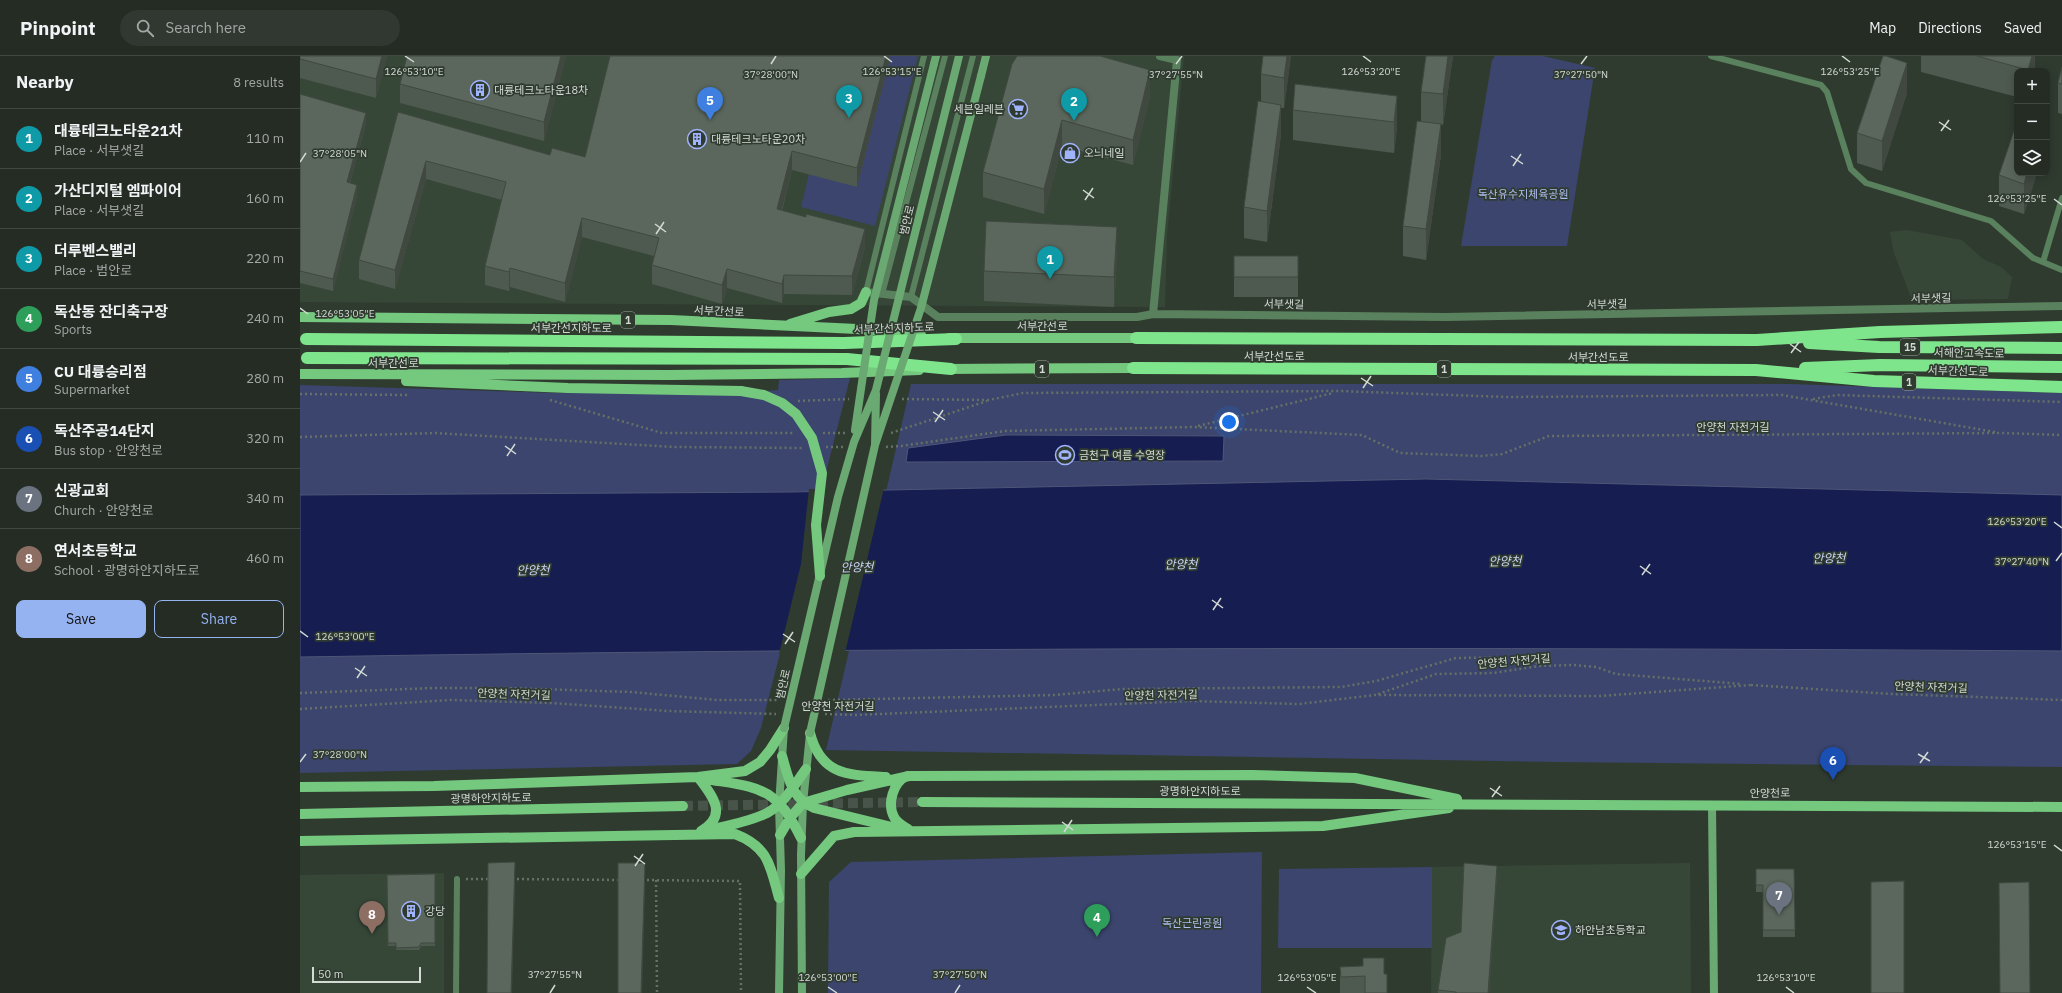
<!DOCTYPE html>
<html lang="en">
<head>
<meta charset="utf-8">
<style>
	:root { --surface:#242c24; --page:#303831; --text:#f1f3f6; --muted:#a3a7a6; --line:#414841; --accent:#95b2f1 }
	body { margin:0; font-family:"IBM Plex Sans","Noto Sans KR",sans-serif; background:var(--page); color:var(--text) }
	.controls { position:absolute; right:12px; top:12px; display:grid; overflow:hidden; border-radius:8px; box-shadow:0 2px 10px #0003 }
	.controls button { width:36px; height:36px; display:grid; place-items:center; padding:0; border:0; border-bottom:1px solid var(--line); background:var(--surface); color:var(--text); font:20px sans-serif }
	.scale { position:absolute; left:12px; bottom:10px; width:109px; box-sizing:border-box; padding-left:4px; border:2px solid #d3dad4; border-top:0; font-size:11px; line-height:14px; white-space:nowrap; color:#d3dad4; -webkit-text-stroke:3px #303b30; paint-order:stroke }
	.you { position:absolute; left:929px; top:366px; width:14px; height:14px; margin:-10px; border:3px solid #fff; border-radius:50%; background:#1a73e8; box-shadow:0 0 0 6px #1a73e833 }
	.badge { display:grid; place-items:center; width:26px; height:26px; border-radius:50%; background:var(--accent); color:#fff; font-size:13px; font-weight:700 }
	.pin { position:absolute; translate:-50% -33px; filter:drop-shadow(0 1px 2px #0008) }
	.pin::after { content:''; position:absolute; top:21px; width:14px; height:12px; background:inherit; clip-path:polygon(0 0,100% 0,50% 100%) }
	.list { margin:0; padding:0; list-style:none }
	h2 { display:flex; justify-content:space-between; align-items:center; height:52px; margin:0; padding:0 16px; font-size:17px }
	h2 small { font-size:13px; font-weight:400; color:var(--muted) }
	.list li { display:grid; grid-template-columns:26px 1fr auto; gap:12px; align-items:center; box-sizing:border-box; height:60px; padding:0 16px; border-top:1px solid var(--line) }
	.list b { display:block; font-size:15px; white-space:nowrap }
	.list p { margin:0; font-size:13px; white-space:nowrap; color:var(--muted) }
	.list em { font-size:13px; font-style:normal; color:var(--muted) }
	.actions { display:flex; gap:8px; padding:12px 16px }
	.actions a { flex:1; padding:9px 0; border:1px solid var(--accent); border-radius:8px; text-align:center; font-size:14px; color:var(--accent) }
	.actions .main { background:var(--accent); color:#111 }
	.icon { flex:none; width:22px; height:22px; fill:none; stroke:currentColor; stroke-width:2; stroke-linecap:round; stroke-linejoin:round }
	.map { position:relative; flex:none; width:1762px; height:937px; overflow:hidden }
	header { display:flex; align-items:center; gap:24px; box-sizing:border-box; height:56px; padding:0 20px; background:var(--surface); border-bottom:1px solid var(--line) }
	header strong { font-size:19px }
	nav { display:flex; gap:22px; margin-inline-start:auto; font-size:14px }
	.search { width:280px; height:36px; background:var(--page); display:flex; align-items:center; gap:10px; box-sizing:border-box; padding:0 14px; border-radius:22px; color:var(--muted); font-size:15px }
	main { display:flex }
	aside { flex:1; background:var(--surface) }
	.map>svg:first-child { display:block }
	.built { fill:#364738 }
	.green { fill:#3b456d }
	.water { fill:#161d51; stroke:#4f5678 }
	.pier { fill:#303b30 }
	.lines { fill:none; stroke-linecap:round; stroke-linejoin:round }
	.primary-tunnel { stroke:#485349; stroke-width:10; stroke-dasharray:10 5; stroke-linecap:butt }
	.path { stroke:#667067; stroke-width:2.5; stroke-dasharray:2 3; stroke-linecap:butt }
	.lane { stroke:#5a815d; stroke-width:6 }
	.street { stroke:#5a815d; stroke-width:8 }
	.secondary { stroke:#6aa971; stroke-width:8 }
	.primary { stroke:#75c97f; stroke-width:10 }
	.highway { stroke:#7fe58c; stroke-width:12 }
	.secondary-bridge { stroke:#6aa971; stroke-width:8 }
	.primary-bridge { stroke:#75c97f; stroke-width:10 }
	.wall { fill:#4e594f }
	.shaded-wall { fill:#404840 }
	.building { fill:#5b675c; stroke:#404840 }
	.ticks { fill:none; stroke:#d3dad4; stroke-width:1.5 }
	.labels { text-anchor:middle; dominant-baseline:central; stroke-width:3.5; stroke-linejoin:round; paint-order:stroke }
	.shield { fill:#303b30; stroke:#a2aaa3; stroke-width:1 }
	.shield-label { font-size:10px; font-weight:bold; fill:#d3dad4 }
	.poi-label { font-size:11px; fill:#d3dad4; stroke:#303b30; text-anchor:start }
	.park-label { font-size:11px; fill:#aebdf0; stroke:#303b30 }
	.street-label { font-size:11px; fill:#d3dad4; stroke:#303b30 }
	.water-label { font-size:12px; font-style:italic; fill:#cad4f7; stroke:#303b30 }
	.ticks-label { font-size:10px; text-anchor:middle; fill:#d3dad4; stroke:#303b30; stroke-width:3.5; stroke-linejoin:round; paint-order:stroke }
</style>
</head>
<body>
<header>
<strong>Pinpoint</strong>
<div class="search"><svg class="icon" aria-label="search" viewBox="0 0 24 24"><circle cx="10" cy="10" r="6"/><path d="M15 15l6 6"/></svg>Search here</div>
<nav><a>Map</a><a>Directions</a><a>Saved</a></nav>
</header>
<main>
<aside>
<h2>Nearby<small>8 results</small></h2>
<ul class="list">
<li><span class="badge" style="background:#0f9aa8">1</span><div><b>대륭테크노타운21차</b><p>Place · 서부샛길</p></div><em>110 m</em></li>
<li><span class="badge" style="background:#0f9aa8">2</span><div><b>가산디지털 엠파이어</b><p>Place · 서부샛길</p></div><em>160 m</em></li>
<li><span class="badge" style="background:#0f9aa8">3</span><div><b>더루벤스밸리</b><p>Place · 범안로</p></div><em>220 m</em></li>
<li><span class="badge" style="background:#2e9e5b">4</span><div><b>독산동 잔디축구장</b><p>Sports</p></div><em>240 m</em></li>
<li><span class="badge" style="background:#3f7fe0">5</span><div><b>CU 대륭승리점</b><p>Supermarket</p></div><em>280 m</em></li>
<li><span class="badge" style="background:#1a4fb4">6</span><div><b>독산주공14단지</b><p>Bus stop · 안양천로</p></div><em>320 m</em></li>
<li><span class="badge" style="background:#6b7280">7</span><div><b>신광교회</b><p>Church · 안양천로</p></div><em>340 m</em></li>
<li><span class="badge" style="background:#8d6e63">8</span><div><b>연서초등학교</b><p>School · 광명하안지하도로</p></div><em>460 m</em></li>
</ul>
<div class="actions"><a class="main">Save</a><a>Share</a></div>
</aside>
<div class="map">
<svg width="1762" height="937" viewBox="0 0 1762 937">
	<rect width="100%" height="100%" fill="#303b30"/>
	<path class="built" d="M0,0H884L867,179L865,251L0,246Z
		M1606,174L1662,184L1683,203L1701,211L1712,221L1708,243L1612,244L1594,197L1590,176Z
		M1390,807L1391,937H1131L1132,811Z
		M144,817V937H0V819Z"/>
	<path class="green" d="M585,0H618L575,170L501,151L509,118L557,130Z
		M1195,0H1243L1295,12L1267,190H1161L1192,4Z
		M550,322L461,672L451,695L437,708L0,717V329L256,337H441L478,334L479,324Z
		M611,328H1490L1762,337V711L1256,706L526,694Z
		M962,796L961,937H528L529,826L551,806Z
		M1132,811V892H978L979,813Z"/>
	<path class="water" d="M706,379L924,380L923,405L606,406L608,392Z
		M1126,423L1762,439V595C1175,591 587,591 0,601V439L491,436Z"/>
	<path class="pier" d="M584,432L545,597L479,598L501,508L509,433Z"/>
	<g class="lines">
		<path class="primary-tunnel" d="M383,750L622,746"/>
		<path class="path" d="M0,338L108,339
			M602,343L689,344L723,337L1038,335L1207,341L1482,339L1695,376
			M1513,343L1537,339L1762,346
			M250,344L362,377H494
			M498,345L549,343
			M898,370L1033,337
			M523,377H546
			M591,377L687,345
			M0,381L135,377L374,391L503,392
			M526,391H543
			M586,391L601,390L705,375L894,371L1062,379L1100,397L1181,400L1202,398L1249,380L1701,377L1762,379
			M1451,629L1592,638L1762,644
			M0,637L135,632H207L331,636L417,644H479
			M1078,638L1136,618L1194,617L1239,610L1273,609L1296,611L1316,618L1442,628
			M528,644L755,639L822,633L1041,631L1076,625L1156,602L1232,601L1239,610
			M0,653L151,644L251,647L368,655L476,658
			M525,658L556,659L891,645L999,648L1075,639L1300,640L1451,629
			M166,823H191
			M212,823L321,824
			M342,824L440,825L441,937
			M356,824L357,937"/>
		<path class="lane" d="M1411,0L1521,29L1527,36L1551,113L1566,127L1691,165L1733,202L1762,214
			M1743,206L1762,142
			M566,236L624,0
			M582,238L645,0
			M611,241L673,0
			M156,937L157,823"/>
		<path class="street" d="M566,236L611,241L638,261H837L853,258L1146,261L1762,250
			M853,258L877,4L860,0"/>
		<path class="secondary" d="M634,8L636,0
			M681,20L686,0
			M1412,750L1414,937
			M479,937L481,814L479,750L484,672
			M502,937L501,799L503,747L510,678"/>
		<path class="primary" d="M0,261L371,264L557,273L621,279
			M490,268L529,256L551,253L561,247L566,236
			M649,282H836
			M643,313L833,312
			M0,318L370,319L542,317L619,314
			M106,325L268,332L441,335
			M510,677C521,720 549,719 586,721
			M482,700C489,723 491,742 514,752L596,772
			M607,720C593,726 587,748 594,761C597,767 603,770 608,773
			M398,721C412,739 429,759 401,775
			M406,723C427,727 456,728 473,742C486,752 494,768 501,782
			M0,731L134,730L398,721L445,715L460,706L470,694L484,672
			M622,746L1762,751
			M0,758L383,750
			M410,774C429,769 449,766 467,757C484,748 495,728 506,713
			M480,779L490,762L503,747L547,734L609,720L952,719L1055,722L1157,743
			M0,785L435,778C469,791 470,810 479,842
			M501,818L534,780L554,776L1023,770L1149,752"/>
		<path class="highway" d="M836,282L1457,284L1580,276L1762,271
			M6,283L544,287L656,283
			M1509,287L1579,291L1762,292
			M7,302L547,303L651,313
			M833,312L1456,314L1574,325L1762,331
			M1505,312L1580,309L1762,311"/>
		<path class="secondary-bridge" d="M555,374L574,244L634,8
			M575,389L621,252L681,20
			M484,672L538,441L554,386L576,334L659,0
			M510,677L575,389L576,338"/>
		<path class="primary-bridge" d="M441,335L464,339L482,347L496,358L512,382L522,417L516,469L520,520"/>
	</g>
	<path class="wall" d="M0,0H87L76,42L0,22Z
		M266,0L244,85L100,47V28Z
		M589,0V6L557,131L492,114L482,155L565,192L552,239L484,238L482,247L427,232L422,248L352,228V209L354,200L282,181L265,246L210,231L209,235L185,229V210L202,144L126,123L95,233L59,223V204L98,56L250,99L285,101Z
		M963,0H991L984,52H981V79L967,186L944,182V151L961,46V18Z
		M1153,0L1143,69L1141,68V99L1126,204L1103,200V170L1121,66V36Z
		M1621,0H1735V15H1717V41L1621,16Z
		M712,8L850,40L833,109L762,90L744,158L683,141V116Z
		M1762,11V58L1758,57V27Z
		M1607,37L1582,115L1557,107V77Z
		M0,38L66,68L50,127L57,140L33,235L0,227Z
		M1097,40V71L1094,97L993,84V54Z
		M1737,117L1724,158L1699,150V119Z
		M934,200H998V241H934Z
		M817,201L814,251L684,245V215Z
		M1456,813H1494L1495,881H1463V836H1456Z
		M135,818V890H121L119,894H96V890H88L87,819Z
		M1197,818L1189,937H1138V934L1161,876Z
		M1040,911L1084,918L1087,937H1040Z"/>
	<path class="shaded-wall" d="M82,0H87L76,42V23Z
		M261,0H266L244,85V66Z
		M586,0H589V6L557,131V112Z
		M987,0H991L984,52V22Z
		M1148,0H1153L1143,69V38Z
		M1732,0H1735V15H1728Z
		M1607,7V37L1582,115V85Z
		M850,14V40L833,109V84Z
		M1097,40V71L1094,97V66Z
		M981,49V79L967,186V155Z
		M1749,49V80L1747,87V57Z
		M66,57V68L47,137V126Z
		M762,64V90L744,158V133Z
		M1141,68V99L1126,204V173Z
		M492,95V114L477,172V153Z
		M126,105V123L95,233V214Z
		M1727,117H1737L1724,158V128Z
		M57,129V140L33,235V223Z
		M282,162V181L265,246V227Z
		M817,171V201L814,251V221Z
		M565,173V192L552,239V220Z
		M210,212V231L209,235V216Z
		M427,213V232L422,248V229Z
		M484,219V238L482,247V228Z
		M215,806V831L212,937H211Z
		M345,807V832L342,937H341Z
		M1197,810V818L1189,937H1188Z"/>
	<path class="building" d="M0,0H82L76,23L0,3Z
		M107,0H261L244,66L100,28Z
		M310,0H586L557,112L492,95L477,153L506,161V158L565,173L552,220L484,219L482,228L427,213L422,229L352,209L359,182L282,162L265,227L210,212L209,216L185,210L206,126L126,105L95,214L59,204L98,56L250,99L252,92L285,101Z
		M717,0H800L850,14L833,84L762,64L744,133L683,116L712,8Z
		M963,0H987L984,22L961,18Z
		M1126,0H1148L1143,38L1121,36Z
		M1583,0H1586L1607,7L1582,85L1557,77Z
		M1677,0H1732L1728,14Z
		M1762,11V28L1758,27Z
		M995,28L1097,40L1094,66L993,54Z
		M0,38L66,57L47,126L57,129L33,223L0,215Z
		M958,45L981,49L967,155L944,151Z
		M1747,49H1749L1747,57Z
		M1117,65L1141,68L1126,173L1103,170Z
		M1717,66V117H1727L1724,128L1699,119Z
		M686,165L817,171L814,221L684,215Z
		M934,200H998V221H934Z
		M215,806L211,937H187L188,807Z
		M318,807H345L341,937H318Z
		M1164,807L1197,810L1188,937H1156V936L1138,934L1146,882L1161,876Z
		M1456,813H1494L1495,874H1463V829H1456Z
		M135,818V887H121L119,891L96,892V887H88L87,819Z
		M1604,825V937H1571V826Z
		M1729,826L1730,937H1700L1699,827Z
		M1063,902H1084V918H1087V937H1065V920L1041,921L1040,911L1063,910Z"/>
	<path class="ticks" d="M105,0L114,6M584,0L592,6M1063,0L1071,6M1542,0L1550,6M471,8L476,0M876,8L882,0M1281,8L1287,0M1639,66L1651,74M1641,75L1649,64M1211,100L1223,108M0,106L6,97M1213,110L1221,98M783,134L794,142M1754,143L1762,149M785,144L793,132M355,168L366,176M356,178L364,166M0,252L8,258M1490,288L1501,296M1491,297L1499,286M1061,322L1073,330M1063,332L1071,320M633,356L645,364M635,366L643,354M205,390L216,398M207,400L215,388M1754,466L1762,472M1756,505L1762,497M1340,510L1351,518M1342,519L1350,508M912,544L923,552M913,554L921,542M0,575L8,581M483,578L495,586M485,588L493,576M55,612L67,620M57,622L65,610M1618,698L1630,705M0,706L6,698M1620,707L1628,696M1190,732L1202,740M1192,741L1200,730M762,766L773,774M764,776L772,764M1754,789L1762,795M334,800L345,808M335,810L343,798M528,931L537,937M1007,931L1016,937M1486,931L1494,937M250,937L255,929M655,937L660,929"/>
	<defs>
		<g id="building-ring" transform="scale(1)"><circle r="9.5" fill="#303b30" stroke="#a0b3fd" stroke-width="1.5"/><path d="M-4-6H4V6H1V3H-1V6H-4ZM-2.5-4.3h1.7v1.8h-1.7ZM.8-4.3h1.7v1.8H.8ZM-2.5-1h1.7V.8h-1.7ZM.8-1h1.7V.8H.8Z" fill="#a0b3fd"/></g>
		<g id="supermarket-ring" transform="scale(1)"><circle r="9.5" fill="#303b30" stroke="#a0b3fd" stroke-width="1.5"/><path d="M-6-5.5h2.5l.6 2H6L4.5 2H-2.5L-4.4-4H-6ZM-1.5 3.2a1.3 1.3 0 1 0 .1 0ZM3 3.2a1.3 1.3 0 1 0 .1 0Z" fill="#a0b3fd"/></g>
		<g id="shop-ring" transform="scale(1)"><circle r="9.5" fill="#303b30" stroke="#a0b3fd" stroke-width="1.5"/><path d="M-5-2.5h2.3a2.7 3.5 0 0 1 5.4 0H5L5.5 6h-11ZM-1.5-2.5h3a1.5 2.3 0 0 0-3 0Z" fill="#a0b3fd"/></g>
		<g id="stadium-ring" transform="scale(1)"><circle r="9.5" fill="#303b30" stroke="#a0b3fd" stroke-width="1.5"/><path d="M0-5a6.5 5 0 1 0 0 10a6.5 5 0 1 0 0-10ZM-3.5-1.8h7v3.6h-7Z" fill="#a0b3fd"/></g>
		<g id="school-ring" transform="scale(1)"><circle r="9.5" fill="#303b30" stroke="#a0b3fd" stroke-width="1.5"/><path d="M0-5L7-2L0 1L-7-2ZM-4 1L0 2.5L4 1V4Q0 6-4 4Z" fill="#a0b3fd"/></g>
	</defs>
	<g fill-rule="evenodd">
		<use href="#building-ring" x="180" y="34"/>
		<use href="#supermarket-ring" x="718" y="53"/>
		<use href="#building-ring" x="397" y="83"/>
		<use href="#shop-ring" x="770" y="97"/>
		<use href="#stadium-ring" x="765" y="399"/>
		<use href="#building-ring" x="111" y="855"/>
		<use href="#school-ring" x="1261" y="874"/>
	</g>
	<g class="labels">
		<g class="shield">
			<rect x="321" y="256" width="14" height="16" rx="3"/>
			<rect x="1600" y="283" width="20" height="16" rx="3"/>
			<rect x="735" y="305" width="14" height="16" rx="3"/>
			<rect x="1137" y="305" width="14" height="16" rx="3"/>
			<rect x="1602" y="318" width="14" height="16" rx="3"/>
		</g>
		<g class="shield-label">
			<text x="328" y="264">1</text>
			<text x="1610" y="291">15</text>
			<text x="742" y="313">1</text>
			<text x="1144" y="313">1</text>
			<text x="1609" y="326">1</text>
		</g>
		<g class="poi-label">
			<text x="194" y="34">대륭테크노타운18차</text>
			<text x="704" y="53" text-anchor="end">세븐일레븐</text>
			<text x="411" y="83">대륭테크노타운20차</text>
			<text x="784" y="97">오늬네일</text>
			<text x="779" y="399">금천구 여름 수영장</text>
			<text x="125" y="855">강당</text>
			<text x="1275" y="874">하안남초등학교</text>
		</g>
		<g class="park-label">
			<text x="1223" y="138">독산유수지체육공원</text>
			<text x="892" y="867">독산근린공원</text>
		</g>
		<g class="street-label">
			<text transform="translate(607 164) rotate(-76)">범안로</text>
			<text transform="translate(1631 242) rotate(-1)">서부샛길</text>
			<text transform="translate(984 248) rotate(1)">서부샛길</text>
			<text transform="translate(1307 248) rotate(-1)">서부샛길</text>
			<text transform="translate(419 255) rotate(3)">서부간선로</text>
			<text x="742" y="270">서부간선로</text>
			<text x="271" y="272">서부간선지하도로</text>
			<text transform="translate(594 272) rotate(-2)">서부간선지하도로</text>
			<text transform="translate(1669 297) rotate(1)">서해안고속도로</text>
			<text x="974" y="300">서부간선도로</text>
			<text x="1298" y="301">서부간선도로</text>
			<text x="93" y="307">서부간선로</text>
			<text transform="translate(1658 315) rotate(2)">서부간선도로</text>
			<text x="1433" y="371">안양천 자전거길</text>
			<text transform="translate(1214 605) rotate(-5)">안양천 자전거길</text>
			<text transform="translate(483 628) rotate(-77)">범안로</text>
			<text transform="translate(1631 631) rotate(2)">안양천 자전거길</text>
			<text transform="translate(214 638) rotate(2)">안양천 자전거길</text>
			<text transform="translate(861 639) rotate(-1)">안양천 자전거길</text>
			<text x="538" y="650">안양천 자전거길</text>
			<text x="900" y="735">광명하안지하도로</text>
			<text transform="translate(1470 737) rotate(-1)">안양천로</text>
			<text transform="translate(191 742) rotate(-1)">광명하안지하도로</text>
		</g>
		<g class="water-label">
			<text transform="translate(1529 502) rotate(-1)">안양천</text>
			<text transform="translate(1205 505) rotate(-1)">안양천</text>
			<text transform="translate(881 508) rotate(-1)">안양천</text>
			<text transform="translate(557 511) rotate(-1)">안양천</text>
			<text transform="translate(233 514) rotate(-1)">안양천</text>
		</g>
	</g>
	<g class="ticks-label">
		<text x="592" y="19">126°53'15"E</text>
		<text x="1550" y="19">126°53'25"E</text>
		<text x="114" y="19">126°53'10"E</text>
		<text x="1071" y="19">126°53'20"E</text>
		<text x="471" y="22">37°28'00"N</text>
		<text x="876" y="22">37°27'55"N</text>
		<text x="1281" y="22">37°27'50"N</text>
		<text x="40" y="101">37°28'05"N</text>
		<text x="1717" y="146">126°53'25"E</text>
		<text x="45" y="261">126°53'05"E</text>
		<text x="1717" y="469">126°53'20"E</text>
		<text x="1722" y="509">37°27'40"N</text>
		<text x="45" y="584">126°53'00"E</text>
		<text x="40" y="702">37°28'00"N</text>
		<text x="1717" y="792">126°53'15"E</text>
		<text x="255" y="922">37°27'55"N</text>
		<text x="660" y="922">37°27'50"N</text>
		<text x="528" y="925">126°53'00"E</text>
		<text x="1007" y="925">126°53'05"E</text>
		<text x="1486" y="925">126°53'10"E</text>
	</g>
</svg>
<div class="controls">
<button>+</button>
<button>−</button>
<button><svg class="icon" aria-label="layers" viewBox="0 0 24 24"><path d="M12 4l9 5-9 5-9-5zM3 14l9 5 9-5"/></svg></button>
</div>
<div class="scale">50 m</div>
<div class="you"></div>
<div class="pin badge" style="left:750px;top:223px;background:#0f9aa8">1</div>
<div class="pin badge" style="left:774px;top:65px;background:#0f9aa8">2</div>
<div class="pin badge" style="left:549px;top:62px;background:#0f9aa8">3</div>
<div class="pin badge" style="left:797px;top:881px;background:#2e9e5b">4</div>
<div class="pin badge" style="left:410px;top:64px;background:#3f7fe0">5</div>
<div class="pin badge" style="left:1533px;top:724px;background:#1a4fb4">6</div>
<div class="pin badge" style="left:1479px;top:859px;background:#6b7280">7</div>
<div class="pin badge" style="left:72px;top:878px;background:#8d6e63">8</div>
</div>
</main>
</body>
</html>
